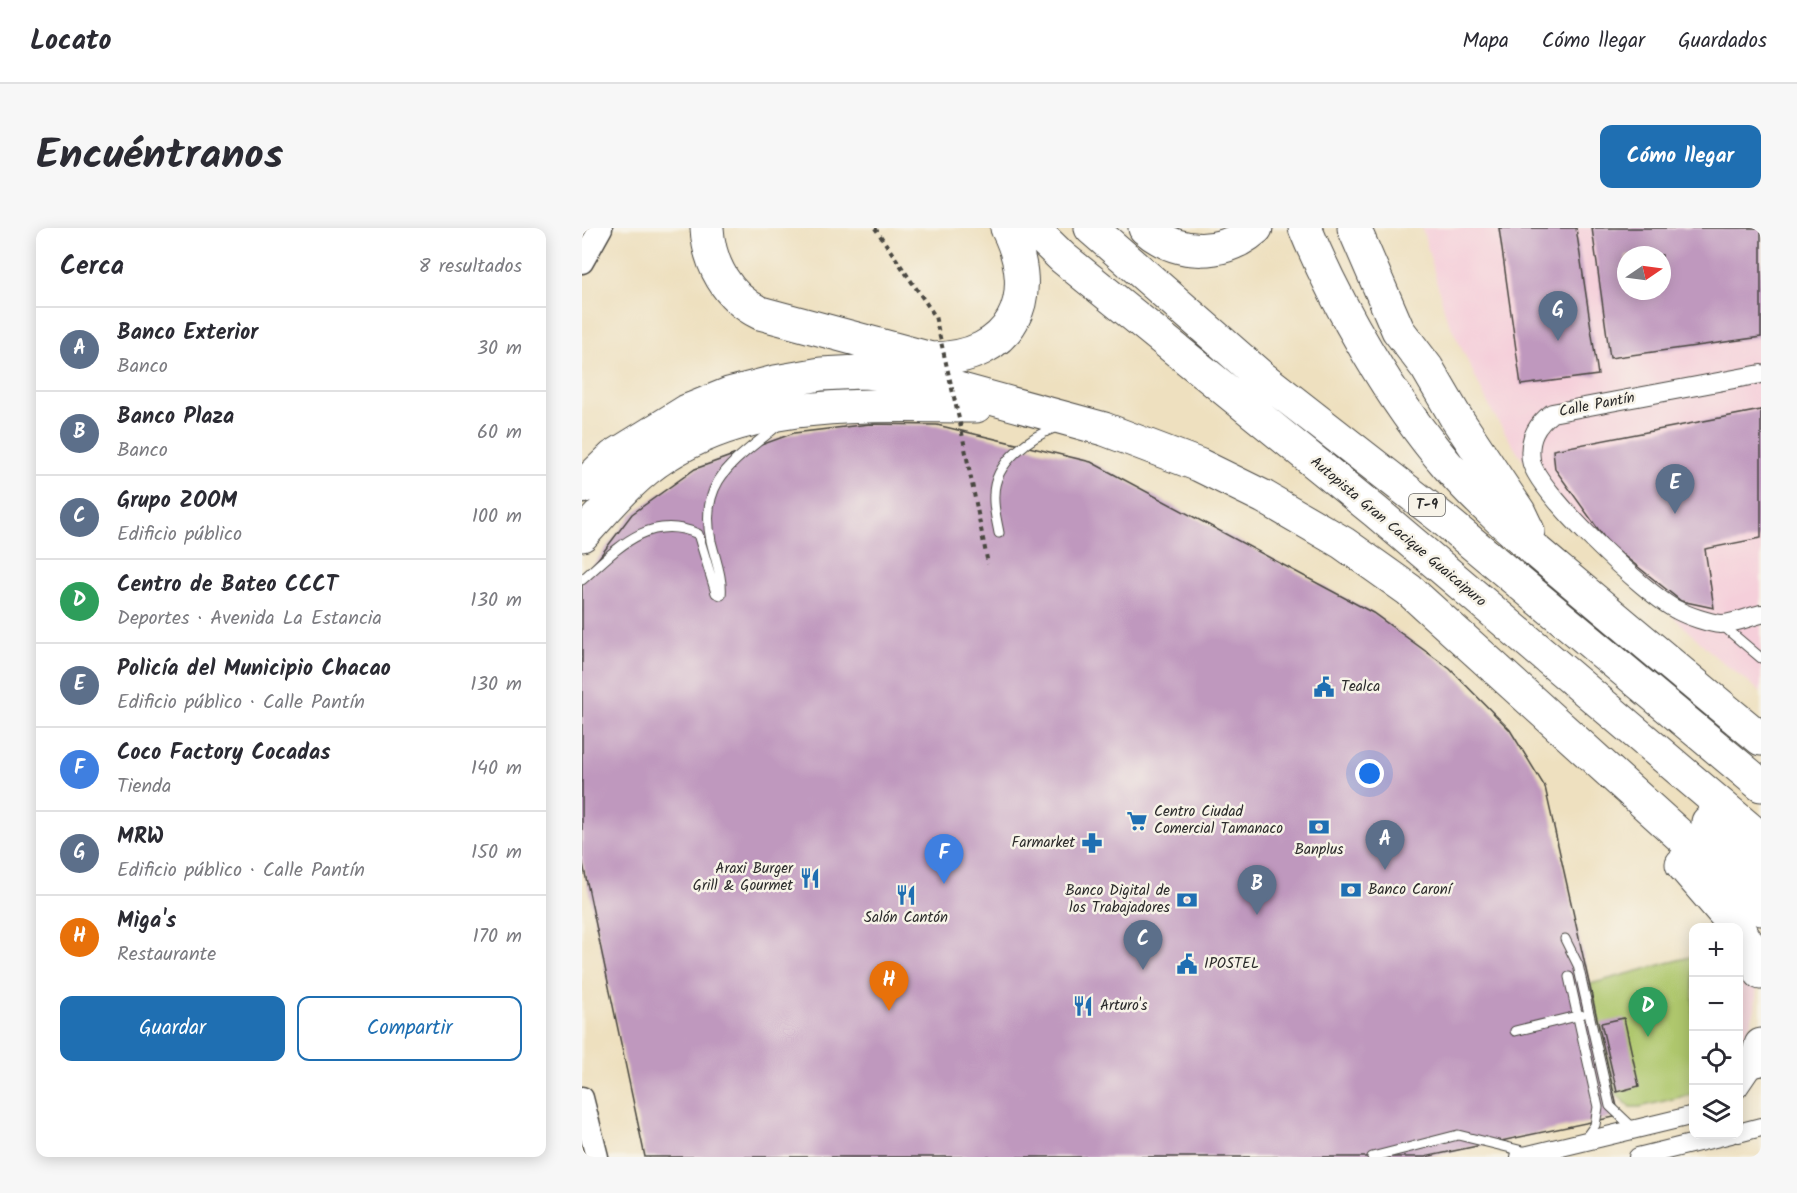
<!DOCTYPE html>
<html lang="es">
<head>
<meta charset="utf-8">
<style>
	:root { --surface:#fff; --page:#f7f7f7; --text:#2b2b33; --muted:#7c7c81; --line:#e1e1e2; --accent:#1f6fb2 }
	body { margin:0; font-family:Kalam,sans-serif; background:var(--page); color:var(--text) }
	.controls { position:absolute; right:18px; bottom:18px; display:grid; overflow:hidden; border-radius:12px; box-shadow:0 3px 15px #0003 }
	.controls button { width:54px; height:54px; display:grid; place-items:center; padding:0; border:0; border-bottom:2px solid var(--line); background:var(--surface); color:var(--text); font:30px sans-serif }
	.compass { position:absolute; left:1035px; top:18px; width:54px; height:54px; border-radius:50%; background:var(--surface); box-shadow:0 3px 15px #0003; rotate:77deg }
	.you { position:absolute; left:788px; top:546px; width:21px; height:21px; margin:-15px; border:4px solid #fff; border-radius:50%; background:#1a73e8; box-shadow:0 0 0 9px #1a73e833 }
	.badge { display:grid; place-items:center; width:39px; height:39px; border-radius:50%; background:var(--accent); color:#fff; font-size:20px; font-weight:700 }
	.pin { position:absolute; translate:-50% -50px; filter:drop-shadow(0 2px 3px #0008) }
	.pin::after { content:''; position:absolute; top:32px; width:21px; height:18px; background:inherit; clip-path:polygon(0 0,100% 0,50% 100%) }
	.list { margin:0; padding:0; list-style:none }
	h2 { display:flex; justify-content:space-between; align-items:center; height:78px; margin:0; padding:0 24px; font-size:26px }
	h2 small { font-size:20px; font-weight:400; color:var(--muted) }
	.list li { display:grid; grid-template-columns:39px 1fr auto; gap:18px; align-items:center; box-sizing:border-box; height:84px; padding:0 24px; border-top:2px solid var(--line) }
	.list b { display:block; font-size:22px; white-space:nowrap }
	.list p { margin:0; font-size:20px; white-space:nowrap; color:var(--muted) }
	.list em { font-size:20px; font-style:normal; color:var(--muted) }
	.actions { display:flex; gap:12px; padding:18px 24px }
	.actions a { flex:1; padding:14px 0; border:2px solid var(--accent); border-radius:12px; text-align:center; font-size:21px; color:var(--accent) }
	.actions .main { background:var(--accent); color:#fff }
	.icon { flex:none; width:33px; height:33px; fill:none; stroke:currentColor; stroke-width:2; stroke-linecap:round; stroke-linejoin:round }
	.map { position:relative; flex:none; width:1179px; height:929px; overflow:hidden; border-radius:12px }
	header { display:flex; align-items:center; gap:36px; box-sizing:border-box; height:84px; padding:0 30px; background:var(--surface); border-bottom:2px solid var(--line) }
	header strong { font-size:28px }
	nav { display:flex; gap:33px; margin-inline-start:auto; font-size:21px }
	.intro { display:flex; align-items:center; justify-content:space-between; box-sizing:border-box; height:144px; padding:0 36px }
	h1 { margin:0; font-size:42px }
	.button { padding:15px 27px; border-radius:12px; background:var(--accent); color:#fff; font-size:21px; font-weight:700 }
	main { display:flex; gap:36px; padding:0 36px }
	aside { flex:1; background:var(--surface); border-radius:12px; box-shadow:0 3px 15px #0003 }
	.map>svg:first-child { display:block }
	.built { fill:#f5cfda; fill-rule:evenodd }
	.green { fill:#afc76d; stroke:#6d794c; stroke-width:1.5 }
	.building { fill:#bf98be; fill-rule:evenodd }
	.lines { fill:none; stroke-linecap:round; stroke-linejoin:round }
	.service-casing { stroke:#484641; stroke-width:11 }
	.minor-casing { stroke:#484641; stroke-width:20 }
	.tertiary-casing { stroke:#484641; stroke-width:25 }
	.motorway-casing { stroke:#484641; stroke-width:35 }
	.service { stroke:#fff; stroke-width:9 }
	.minor { stroke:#fff; stroke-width:18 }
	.tertiary { stroke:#fff; stroke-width:22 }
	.motorway { stroke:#fff; stroke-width:33 }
	.path-bridge { stroke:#484641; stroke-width:4; stroke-dasharray:4.5 4.5; stroke-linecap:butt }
	.labels { text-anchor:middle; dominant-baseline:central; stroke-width:5; stroke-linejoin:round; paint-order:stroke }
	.shield { fill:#f7f3e8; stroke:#686764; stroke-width:1.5 }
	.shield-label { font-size:14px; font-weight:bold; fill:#2b2b2b }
	.street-label { font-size:15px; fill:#2b2b2b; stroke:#f7f3e8 }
	.poi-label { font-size:15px; fill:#2b2b2b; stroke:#f7f3e8; text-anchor:start }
</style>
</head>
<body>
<header>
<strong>Locato</strong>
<nav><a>Mapa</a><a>Cómo llegar</a><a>Guardados</a></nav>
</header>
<div class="intro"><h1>Encuéntranos</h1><a class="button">Cómo llegar</a></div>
<main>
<aside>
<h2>Cerca<small>8 resultados</small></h2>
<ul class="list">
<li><span class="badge" style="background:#5c6f8a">A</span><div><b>Banco Exterior</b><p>Banco</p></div><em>30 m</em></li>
<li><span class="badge" style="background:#5c6f8a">B</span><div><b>Banco Plaza</b><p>Banco</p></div><em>60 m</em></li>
<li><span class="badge" style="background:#5c6f8a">C</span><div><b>Grupo ZOOM</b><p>Edificio público</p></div><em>100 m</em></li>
<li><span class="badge" style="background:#2e9e5b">D</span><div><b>Centro de Bateo CCCT</b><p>Deportes · Avenida La Estancia</p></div><em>130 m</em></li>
<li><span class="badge" style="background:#5c6f8a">E</span><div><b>Policía del Municipio Chacao</b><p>Edificio público · Calle Pantín</p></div><em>130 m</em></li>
<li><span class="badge" style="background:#3f7fe0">F</span><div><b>Coco Factory Cocadas</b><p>Tienda</p></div><em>140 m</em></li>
<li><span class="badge" style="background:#5c6f8a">G</span><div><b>MRW</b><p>Edificio público · Calle Pantín</p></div><em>150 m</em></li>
<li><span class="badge" style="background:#e8710a">H</span><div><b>Miga's</b><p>Restaurante</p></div><em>170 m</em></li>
</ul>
<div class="actions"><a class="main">Guardar</a><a>Compartir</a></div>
</aside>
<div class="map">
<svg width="1179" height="929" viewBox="0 0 1179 929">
	<rect width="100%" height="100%" fill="#f7f3e8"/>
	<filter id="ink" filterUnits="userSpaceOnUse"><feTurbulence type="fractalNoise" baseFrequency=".0167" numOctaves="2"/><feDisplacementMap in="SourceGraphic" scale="12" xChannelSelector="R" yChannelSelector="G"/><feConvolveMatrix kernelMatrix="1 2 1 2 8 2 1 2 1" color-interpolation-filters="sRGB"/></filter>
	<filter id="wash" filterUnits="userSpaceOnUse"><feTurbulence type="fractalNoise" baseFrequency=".008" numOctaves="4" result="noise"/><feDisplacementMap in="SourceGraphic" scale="24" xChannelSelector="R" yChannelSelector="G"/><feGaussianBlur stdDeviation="1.35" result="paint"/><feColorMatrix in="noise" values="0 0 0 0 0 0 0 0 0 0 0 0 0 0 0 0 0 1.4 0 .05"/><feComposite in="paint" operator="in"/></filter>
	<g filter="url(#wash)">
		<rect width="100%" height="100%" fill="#eee0bf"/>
		<path class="built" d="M840,0H1179V464L1135,430L1023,324L976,274L935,224L909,182L864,88ZM1044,27H1080V63H1044Z
			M1156,706L1175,757L1173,781L1161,817L1157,823Z"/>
		<path class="green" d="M1111,728V866L1058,879H1048L1031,863L1008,756Z"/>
		<g id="blocks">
			<path class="building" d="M917,0H994L1016,147L939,157Z
				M1010,0H1179V109L1028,130ZM1044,27H1080V63H1044Z
				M1179,182V310L1123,321L1132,380L1099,373L1026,315L973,241L971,222Z
				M288,196L355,197L509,234L791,385L868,441L928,502L963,559L1037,888L843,929H63L0,631V352L50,286L113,241L212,205Z
				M1042,790L1057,858L1035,864L1019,795Z"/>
		</g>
	</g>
	<g filter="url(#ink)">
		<use href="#blocks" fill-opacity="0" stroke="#484641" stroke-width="1.5"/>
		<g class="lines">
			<g class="service-casing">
				<path id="service" d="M417,305C415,293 411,280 412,267C412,234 449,208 477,198
					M0,352C34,322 66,284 116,306L134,365L139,367C141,351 133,330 129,313C116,251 154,233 195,198
					M1140,397L1179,430
					M983,711L996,737L1028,878L1048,897L1054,898
					M987,749L1016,879L1013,897L1003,911
					M933,803L999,787
					M790,929L876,907L945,924"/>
			</g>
			<g class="minor-casing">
				<path id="minor" d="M1179,146L970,185C954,197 946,211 949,232C952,261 1066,369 1095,382C1106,388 1127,395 1139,396C1151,396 1167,389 1179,386
					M1156,861L1179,827
					M1156,905L1179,899
					M938,929L1112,887
					M1056,929L1149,906"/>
			</g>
			<g class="tertiary-casing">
				<path id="tertiary" d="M0,34L19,0
					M0,870L15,929"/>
			</g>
			<g class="motorway-casing">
				<path id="motorway" d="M125,0C127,36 145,69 178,85L349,131C430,131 460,70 425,0
					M450,0L481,30L794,284L1179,611
					M509,0L678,148L860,290L1179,557
					M563,0C596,29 642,28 674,0
					M723,0C755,78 810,173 865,237C904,283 952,321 998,360C1058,410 1118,461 1179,511
					M772,0L816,102L845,140L873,188L937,284L946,303
					M0,259L31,229L105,183L147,166L193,154L239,146L278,144L321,146L522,201L617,237L682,269L761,315L827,362L1179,681
					M0,307C25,280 51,248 83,228C175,169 289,178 394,178
					M1126,594L1179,644
					M1100,636L1155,700
					M1156,701L1173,726L1179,745
					M1175,832L1179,817"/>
			</g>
			<use href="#service" class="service"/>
			<use href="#minor" class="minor"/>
			<use href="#tertiary" class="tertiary"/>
			<use href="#motorway" class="motorway"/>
			<path class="path-bridge" d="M293,0L353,88L378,195L406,336"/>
		</g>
	</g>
	<defs>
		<g id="civic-bare" transform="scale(1.62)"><path d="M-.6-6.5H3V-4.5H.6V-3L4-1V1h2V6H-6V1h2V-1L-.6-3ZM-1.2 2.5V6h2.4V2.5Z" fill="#1f6fb2" stroke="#f7f3e8" stroke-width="2.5" paint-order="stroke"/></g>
		<g id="supermarket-bare" transform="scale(1.62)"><path d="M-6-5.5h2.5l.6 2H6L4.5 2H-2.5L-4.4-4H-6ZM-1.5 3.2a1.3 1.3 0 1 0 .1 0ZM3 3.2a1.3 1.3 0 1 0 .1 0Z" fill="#1f6fb2" stroke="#f7f3e8" stroke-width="2.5" paint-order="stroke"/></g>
		<g id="bank-bare" transform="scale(1.62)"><path d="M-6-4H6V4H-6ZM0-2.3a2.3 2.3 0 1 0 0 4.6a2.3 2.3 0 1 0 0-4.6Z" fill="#1f6fb2" stroke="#f7f3e8" stroke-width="2.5" paint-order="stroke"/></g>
		<g id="pharmacy-bare" transform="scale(1.62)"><path d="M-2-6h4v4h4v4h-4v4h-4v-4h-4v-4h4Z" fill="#1f6fb2" stroke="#f7f3e8" stroke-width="2.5" paint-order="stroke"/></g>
		<g id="restaurant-bare" transform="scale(1.62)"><path d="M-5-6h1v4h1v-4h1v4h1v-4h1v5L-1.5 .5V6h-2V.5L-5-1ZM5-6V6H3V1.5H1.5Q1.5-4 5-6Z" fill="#1f6fb2" stroke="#f7f3e8" stroke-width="2.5" paint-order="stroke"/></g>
	</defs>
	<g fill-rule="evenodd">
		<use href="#civic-bare" x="742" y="459"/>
		<use href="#supermarket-bare" x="555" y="593"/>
		<use href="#bank-bare" x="737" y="599"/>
		<use href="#pharmacy-bare" x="510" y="615"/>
		<use href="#restaurant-bare" x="228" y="650"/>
		<use href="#bank-bare" x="769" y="662"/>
		<use href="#restaurant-bare" x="324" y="667"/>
		<use href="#bank-bare" x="605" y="672"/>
		<use href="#civic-bare" x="605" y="736"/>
		<use href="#restaurant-bare" x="501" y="778"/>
	</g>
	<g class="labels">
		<rect class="shield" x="827" y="266" width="36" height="22" rx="4.5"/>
		<g class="shield-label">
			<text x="845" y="277">T-9</text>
		</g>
		<g class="street-label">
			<text transform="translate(1015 177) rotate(-11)">Calle Pantín</text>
			<text transform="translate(816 304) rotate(40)">Autopista Gran Cacique Guaicaipuro</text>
		</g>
		<g class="poi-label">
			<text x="759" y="459">Tealca</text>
			<text x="572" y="584">Centro Ciudad<tspan x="572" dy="17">Comercial Tamanaco</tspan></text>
			<text x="493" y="615" text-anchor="end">Farmarket</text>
			<text x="737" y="622" text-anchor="middle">Banplus</text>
			<text x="211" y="641" text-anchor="end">Araxi Burger<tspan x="211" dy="17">Grill &amp; Gourmet</tspan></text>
			<text x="786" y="662">Banco Caroní</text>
			<text x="588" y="663" text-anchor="end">Banco Digital de<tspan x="588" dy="17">los Trabajadores</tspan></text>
			<text x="324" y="690" text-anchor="middle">Salón Cantón</text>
			<text x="622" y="736">IPOSTEL</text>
			<text x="518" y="778">Arturo's</text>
		</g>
	</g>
</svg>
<div class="controls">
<button>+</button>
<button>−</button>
<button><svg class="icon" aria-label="locate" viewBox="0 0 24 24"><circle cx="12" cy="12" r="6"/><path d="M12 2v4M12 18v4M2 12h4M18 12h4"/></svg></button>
<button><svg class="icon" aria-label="layers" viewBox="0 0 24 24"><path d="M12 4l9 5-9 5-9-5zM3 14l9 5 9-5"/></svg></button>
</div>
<svg class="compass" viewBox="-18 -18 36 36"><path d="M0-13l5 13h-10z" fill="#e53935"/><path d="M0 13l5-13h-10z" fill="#7c7c81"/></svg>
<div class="you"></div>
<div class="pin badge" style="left:803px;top:642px;background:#5c6f8a">A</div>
<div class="pin badge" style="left:675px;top:687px;background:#5c6f8a">B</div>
<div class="pin badge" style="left:561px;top:742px;background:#5c6f8a">C</div>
<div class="pin badge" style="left:1066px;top:809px;background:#2e9e5b">D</div>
<div class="pin badge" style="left:1093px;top:286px;background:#5c6f8a">E</div>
<div class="pin badge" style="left:362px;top:656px;background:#3f7fe0">F</div>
<div class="pin badge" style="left:976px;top:113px;background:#5c6f8a">G</div>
<div class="pin badge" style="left:307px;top:783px;background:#e8710a">H</div>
</div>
</main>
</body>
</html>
